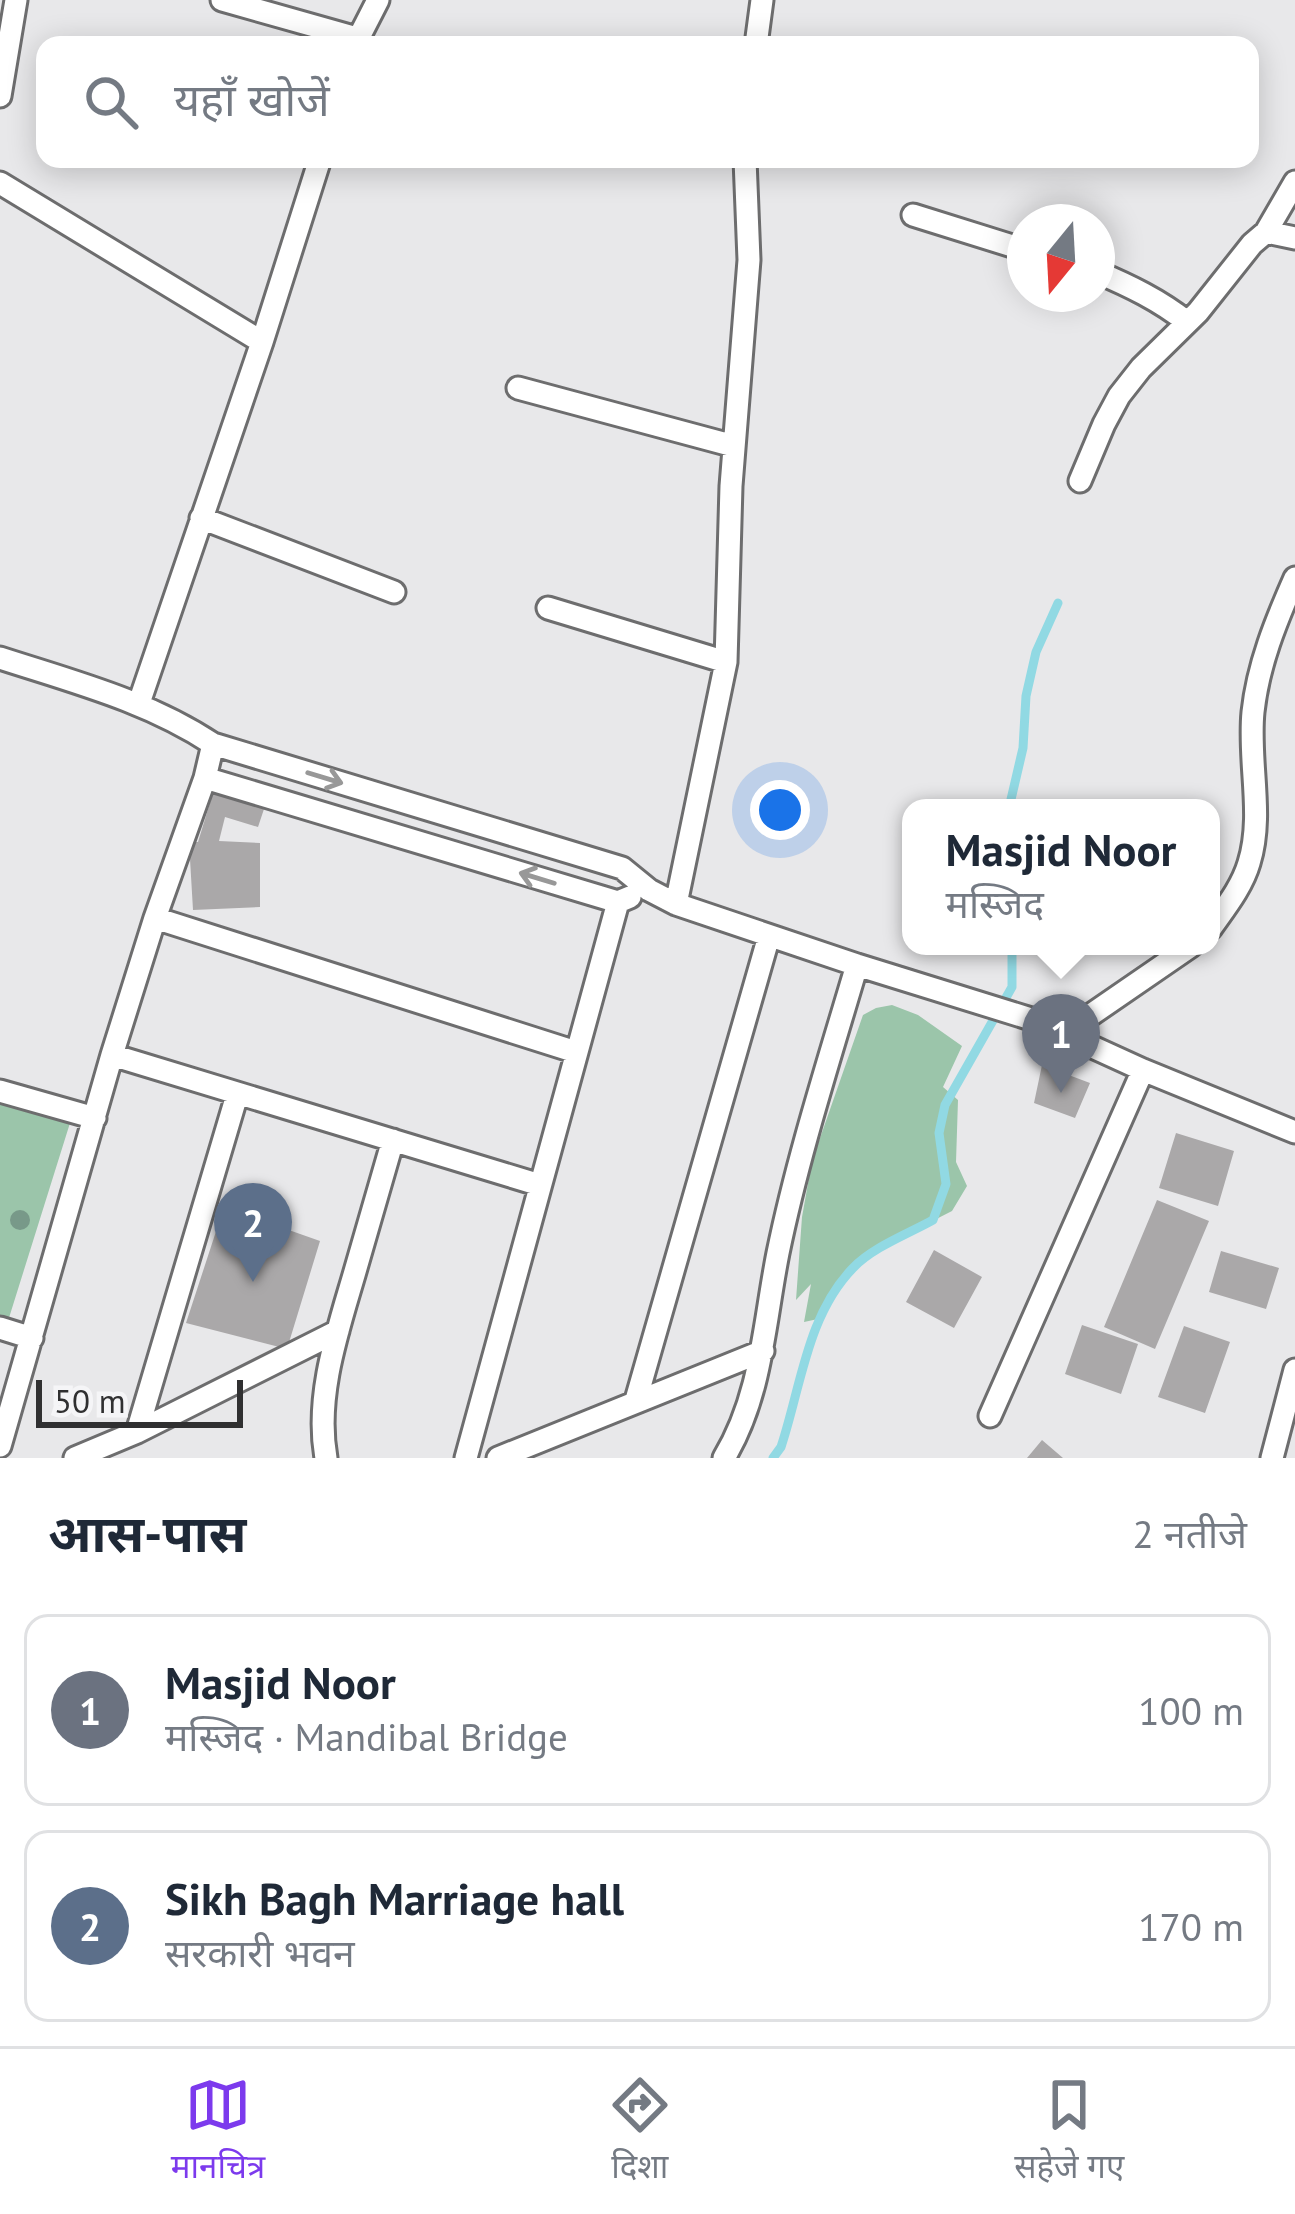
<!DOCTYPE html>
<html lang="hi">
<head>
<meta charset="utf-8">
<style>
	:root { --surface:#fff; --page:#f2f2f3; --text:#1f2937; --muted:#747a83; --line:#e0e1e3; --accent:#7c3aed }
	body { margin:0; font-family:"PT Sans","Noto Sans Devanagari",sans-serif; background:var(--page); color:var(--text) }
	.compass { position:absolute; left:1007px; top:204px; width:108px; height:108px; border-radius:50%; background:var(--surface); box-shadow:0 6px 30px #0003; rotate:198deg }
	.scale { position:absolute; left:36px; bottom:30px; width:207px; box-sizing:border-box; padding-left:12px; border:6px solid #303031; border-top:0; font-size:33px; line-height:42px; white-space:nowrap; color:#303031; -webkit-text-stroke:9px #f5f5f7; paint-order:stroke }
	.you { position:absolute; left:780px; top:810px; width:42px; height:42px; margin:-30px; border:9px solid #fff; border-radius:50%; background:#1a73e8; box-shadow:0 0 0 18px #1a73e833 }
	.badge { display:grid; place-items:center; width:78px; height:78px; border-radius:50%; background:var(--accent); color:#fff; font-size:39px; font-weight:700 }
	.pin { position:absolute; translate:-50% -99px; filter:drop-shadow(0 3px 6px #0008) }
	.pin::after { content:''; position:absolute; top:63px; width:42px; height:36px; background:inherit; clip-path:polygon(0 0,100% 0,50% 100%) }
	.popup { position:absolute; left:902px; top:799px; width:318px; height:156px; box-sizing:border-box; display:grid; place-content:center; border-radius:24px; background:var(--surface); filter:drop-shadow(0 3px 9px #0005); font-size:39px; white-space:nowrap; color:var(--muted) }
	.popup b { font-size:45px; color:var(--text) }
	.popup::after { content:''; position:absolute; left:50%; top:100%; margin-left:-24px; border:24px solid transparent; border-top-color:var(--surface) }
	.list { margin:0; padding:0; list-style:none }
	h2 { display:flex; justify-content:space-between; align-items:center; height:156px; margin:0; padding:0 48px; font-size:51px }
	h2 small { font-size:39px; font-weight:400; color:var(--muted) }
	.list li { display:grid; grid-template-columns:78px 1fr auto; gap:36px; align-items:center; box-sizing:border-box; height:192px; margin:0 24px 24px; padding:0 24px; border:3px solid var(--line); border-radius:24px }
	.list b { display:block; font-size:45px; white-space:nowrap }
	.list p { margin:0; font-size:39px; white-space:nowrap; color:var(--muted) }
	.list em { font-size:39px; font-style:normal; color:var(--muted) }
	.icon { flex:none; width:66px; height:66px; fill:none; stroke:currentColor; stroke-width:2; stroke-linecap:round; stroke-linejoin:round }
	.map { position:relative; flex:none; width:1295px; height:1458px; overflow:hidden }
	.search { position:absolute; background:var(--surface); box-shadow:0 6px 30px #0003; left:36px; right:36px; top:36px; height:132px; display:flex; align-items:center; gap:30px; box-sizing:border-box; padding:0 42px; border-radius:24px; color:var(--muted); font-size:45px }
	.sheet { height:588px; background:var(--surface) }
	nav { display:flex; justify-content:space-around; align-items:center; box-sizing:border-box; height:168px; border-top:3px solid var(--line); background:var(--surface); font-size:33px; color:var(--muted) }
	nav a { display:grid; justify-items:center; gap:6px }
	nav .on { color:var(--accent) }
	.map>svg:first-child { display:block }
	.green { fill:#9bc5aa }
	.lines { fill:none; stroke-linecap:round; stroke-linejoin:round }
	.stream { stroke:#91d9e3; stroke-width:9 }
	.building { fill:#aaa8a9 }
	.minor-casing { stroke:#6d6d6e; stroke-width:27 }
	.minor { stroke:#fff; stroke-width:21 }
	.tree { fill:#789989 }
	.oneway { stroke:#989898 }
</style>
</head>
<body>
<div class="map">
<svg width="1295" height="1458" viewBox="0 0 1295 1458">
	<rect width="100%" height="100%" fill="#e8e8ea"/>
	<path class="green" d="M892,1005L918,1015L962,1046L943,1087L958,1100L956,1162L967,1186L952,1211L895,1240L856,1264L832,1294L818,1319L804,1322L811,1284L796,1300L802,1217L812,1161L863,1015L876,1008Z
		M0,1103L70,1123L8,1321L0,1319Z"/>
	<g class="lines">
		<path class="stream" d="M1009,808L1023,748L1026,696L1036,652L1058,603
			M773,1458L781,1447C801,1387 807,1315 853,1268C873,1247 908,1234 933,1220L946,1184L939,1133L945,1105L1012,987V946"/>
	</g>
	<path class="building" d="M213,793L264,809L258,827L225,817L219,841L260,843V907L193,910L189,842H198Z
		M1042,1065L1090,1083L1075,1118L1034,1103Z
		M1176,1133L1234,1151L1218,1206L1159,1188Z
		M1157,1200L1209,1221L1155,1349L1104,1327Z
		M224,1207L320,1241L287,1349L186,1323Z
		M934,1250L982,1277L954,1328L906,1302Z
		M1221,1251L1279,1268L1266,1309L1209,1292Z
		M1082,1325L1138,1344L1121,1394L1065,1374Z
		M1184,1326L1230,1342L1205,1413L1158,1397Z
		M1042,1440L1063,1458H1027Z"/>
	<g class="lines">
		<g class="minor-casing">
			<path id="minor" d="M222,0L357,38
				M355,45L378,0
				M756,45L762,0
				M0,96L16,0
				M0,183L262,342
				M913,215L1025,250
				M1266,232L1295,238
				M1097,272C1130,286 1159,300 1187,322
				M518,388L734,446
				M1080,481L1104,424L1119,396L1141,368L1198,312L1252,244L1266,232L1295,182
				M201,518L394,592
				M548,608L726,662
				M0,658C74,682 148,701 213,744L205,778L155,918L112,1055L0,1446
				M139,703L262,342L320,159
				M213,744L622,868L649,890L676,904L857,965L1031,1019L1143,1070L1295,1132
				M205,778L618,902L630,897
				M676,904L726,662L731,486L749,260L745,159
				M155,918L576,1052
				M1211,928C1225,908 1242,887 1249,863C1264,815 1248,762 1253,712C1258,665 1276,621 1295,578
				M1063,1034L1191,946
				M112,1055L540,1185
				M0,1091L95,1118
				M0,1328L32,1338
				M636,1400L769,936
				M990,1416L1143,1070
				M137,1432L237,1095
				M75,1458L137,1432L338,1331
				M326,1458C315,1397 337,1333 354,1275C367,1230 380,1185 393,1140
				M466,1458L618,902
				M498,1458L763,1351
				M724,1458C762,1395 764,1323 778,1253C798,1156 829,1060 857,965
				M1272,1458L1295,1370"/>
		</g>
		<use href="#minor" class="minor"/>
	</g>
	<circle class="tree" cx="20" cy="1220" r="10"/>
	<defs><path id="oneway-shaft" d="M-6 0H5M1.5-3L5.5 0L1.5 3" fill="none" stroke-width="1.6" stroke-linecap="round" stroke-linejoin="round" transform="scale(3)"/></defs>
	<g class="oneway">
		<use href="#oneway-shaft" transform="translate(325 778) rotate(17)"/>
		<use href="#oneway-shaft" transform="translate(537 878) rotate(-163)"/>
	</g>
</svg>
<svg class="compass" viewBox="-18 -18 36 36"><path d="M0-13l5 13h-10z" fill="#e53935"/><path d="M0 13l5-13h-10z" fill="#747a83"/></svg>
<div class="scale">50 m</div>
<div class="you"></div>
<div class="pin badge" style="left:1061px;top:1093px;background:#6b7280">1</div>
<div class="popup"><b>Masjid Noor</b>मस्जिद</div>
<div class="pin badge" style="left:253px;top:1282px;background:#5c6f8a">2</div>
<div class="search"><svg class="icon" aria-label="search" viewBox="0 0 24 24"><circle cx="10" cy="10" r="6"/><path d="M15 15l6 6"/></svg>यहाँ खोजें</div>
</div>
<section class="sheet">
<h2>आस-पास<small>2 नतीजे</small></h2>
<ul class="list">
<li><span class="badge" style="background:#6b7280">1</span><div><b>Masjid Noor</b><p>मस्जिद · Mandibal Bridge</p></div><em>100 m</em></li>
<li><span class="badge" style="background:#5c6f8a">2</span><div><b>Sikh Bagh Marriage hall</b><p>सरकारी भवन</p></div><em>170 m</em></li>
</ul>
</section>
<nav>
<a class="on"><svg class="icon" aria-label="map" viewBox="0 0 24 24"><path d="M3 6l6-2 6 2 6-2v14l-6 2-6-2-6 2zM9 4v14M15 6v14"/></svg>मानचित्र</a>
<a><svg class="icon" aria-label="directions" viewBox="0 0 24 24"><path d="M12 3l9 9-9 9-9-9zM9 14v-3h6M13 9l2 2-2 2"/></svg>दिशा</a>
<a><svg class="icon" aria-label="saved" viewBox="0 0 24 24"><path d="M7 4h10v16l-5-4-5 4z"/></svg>सहेजे गए</a>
</nav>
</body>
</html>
